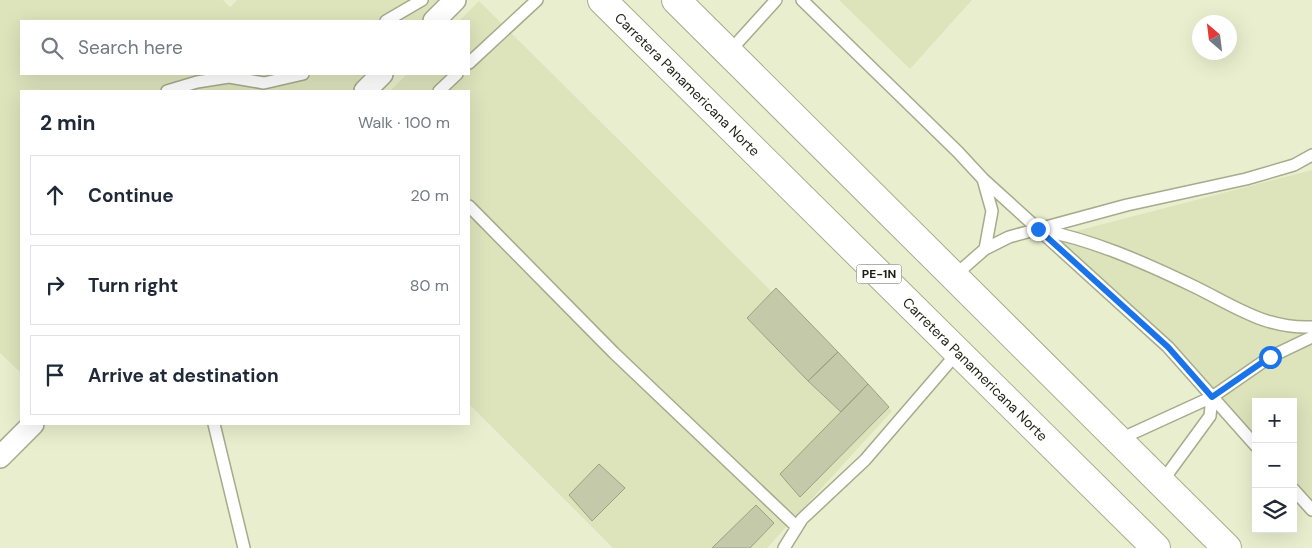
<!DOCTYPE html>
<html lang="en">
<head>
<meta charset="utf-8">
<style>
	:root { --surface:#fff; --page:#f6f6f7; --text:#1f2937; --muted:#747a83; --line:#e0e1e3 }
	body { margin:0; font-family:"DM Sans",sans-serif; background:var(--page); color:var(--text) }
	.controls { position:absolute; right:15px; bottom:15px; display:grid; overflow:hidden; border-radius:0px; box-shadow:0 5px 20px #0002 }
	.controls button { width:45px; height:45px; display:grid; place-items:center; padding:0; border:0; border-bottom:1px solid var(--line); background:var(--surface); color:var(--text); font:25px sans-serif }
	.compass { position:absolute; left:1192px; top:15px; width:45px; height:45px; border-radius:50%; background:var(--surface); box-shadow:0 5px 20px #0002; rotate:332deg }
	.stop { position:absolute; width:15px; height:15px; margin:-11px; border:4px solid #1a73e8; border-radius:50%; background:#fff }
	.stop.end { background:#1a73e8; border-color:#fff; box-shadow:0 1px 5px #0008 }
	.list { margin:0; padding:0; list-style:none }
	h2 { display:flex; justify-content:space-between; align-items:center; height:65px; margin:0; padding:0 20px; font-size:21px }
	h2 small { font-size:16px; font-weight:400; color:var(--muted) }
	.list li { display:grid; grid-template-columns:32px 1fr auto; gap:15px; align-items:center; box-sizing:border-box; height:80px; margin:0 10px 10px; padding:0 10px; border:1px solid var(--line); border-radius:0px }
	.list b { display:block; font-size:19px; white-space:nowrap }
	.list em { font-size:16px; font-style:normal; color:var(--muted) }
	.icon { flex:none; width:28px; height:28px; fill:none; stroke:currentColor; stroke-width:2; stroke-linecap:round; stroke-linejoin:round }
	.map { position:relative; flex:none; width:1312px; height:548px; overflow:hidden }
	.search { position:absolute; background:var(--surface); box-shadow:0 5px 20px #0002; left:20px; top:20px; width:450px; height:55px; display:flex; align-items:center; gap:12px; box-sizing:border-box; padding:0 18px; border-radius:0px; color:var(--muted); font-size:19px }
	.panel { position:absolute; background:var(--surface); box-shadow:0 5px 20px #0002; left:20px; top:90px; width:450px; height:335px; border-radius:0px }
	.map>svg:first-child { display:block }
	.built { fill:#dde4bc }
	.building { fill:#c4c9a9; stroke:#9ba081 }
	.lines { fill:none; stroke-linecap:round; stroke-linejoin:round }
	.lane-casing { stroke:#a6ab8c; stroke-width:14 }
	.street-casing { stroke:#a6ab8c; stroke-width:24 }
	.highway-casing { stroke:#a6ab8c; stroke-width:30 }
	.lane { stroke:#fff; stroke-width:11 }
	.street { stroke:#fff; stroke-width:21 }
	.highway { stroke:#fff; stroke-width:28 }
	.route { stroke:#1a73e8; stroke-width:6 }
	.labels { text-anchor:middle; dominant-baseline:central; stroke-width:4; stroke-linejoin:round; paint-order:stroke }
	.shield { fill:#fff; stroke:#606259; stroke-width:1 }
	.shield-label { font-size:12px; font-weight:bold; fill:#1c1e12 }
	.street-label { font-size:14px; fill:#1c1e12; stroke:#fff }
</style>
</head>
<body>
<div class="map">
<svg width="1312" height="548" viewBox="0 0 1312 548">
	<rect width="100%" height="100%" fill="#e9efce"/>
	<path class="built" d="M0,0H223L230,7L237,0H450L429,21H21V74H377L359,91H21V373L0,353Z
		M839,0H972L910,69Z
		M479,1L892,411L767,548H613L469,404V91H390L407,74H469V21H459Z
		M1312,170V504L1293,485V402H1256V446L1053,237Z"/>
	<path class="building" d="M776,288L838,352L808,381L747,318Z
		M838,352L868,384L841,412L808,381Z
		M868,384L889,407L800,497L780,474Z
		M599,464L625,488L592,521L569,495Z
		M756,505L774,523L750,548H712Z"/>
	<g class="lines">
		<g class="lane-casing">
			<path id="lane" d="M802,0L958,152L983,179L992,211L985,249
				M386,21L422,0
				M729,52L776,0
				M469,63L537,0
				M167,91L197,82L229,77L264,83L303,74
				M439,91L457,74
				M983,179L1168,347L1256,446
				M469,206L614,353L797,527
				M1041,230C1093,240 1143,262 1191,285C1233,305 1264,329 1312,327
				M953,277L985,249L1009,237L1127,205L1246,179L1294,165L1312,155
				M214,424L244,548
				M1118,440L1212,397L1270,357L1312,337
				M1161,483L1210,416L1212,397
				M1293,489L1312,510
				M784,548L802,519L865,460L958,352"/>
		</g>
		<g class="street-casing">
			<path id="street" d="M434,21L455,0
				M365,91L382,74
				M0,457L33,424"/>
		</g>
		<g class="highway-casing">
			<g id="highway">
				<path id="s1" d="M602,0L1156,548"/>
				<path d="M676,0L1227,548"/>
			</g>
		</g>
		<use href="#lane" class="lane"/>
		<use href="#street" class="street"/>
		<use href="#highway" class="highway"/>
	</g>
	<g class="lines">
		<path class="route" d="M1038,229L1168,347L1212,397L1270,357"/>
	</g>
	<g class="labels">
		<rect class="shield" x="856.5" y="264.5" width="45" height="19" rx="4"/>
		<g class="shield-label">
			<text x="879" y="274">PE-1N</text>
		</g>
		<g class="street-label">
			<text stroke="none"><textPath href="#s1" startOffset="120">Carretera Panamericana Norte</textPath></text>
			<text stroke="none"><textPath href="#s1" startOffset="525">Carretera Panamericana Norte</textPath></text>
		</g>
	</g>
</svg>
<div class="controls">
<button>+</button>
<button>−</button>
<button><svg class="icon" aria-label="layers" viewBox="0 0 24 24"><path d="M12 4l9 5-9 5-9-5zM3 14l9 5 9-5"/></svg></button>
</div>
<svg class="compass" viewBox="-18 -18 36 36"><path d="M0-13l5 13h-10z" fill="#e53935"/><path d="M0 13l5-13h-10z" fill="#747a83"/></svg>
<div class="stop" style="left:1270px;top:357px"></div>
<div class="stop end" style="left:1038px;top:229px"></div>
<div class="search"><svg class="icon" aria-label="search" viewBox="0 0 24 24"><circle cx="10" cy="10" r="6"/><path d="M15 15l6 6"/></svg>Search here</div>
<section class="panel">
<h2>2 min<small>Walk · 100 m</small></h2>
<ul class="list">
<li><svg class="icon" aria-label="ahead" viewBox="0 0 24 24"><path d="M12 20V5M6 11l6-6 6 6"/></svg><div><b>Continue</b></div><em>20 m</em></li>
<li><svg class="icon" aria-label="right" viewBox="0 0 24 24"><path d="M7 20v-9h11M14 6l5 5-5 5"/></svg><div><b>Turn right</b></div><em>80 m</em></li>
<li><svg class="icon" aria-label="arrive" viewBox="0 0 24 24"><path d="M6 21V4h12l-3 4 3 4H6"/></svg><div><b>Arrive at destination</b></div></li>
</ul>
</section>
</div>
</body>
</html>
